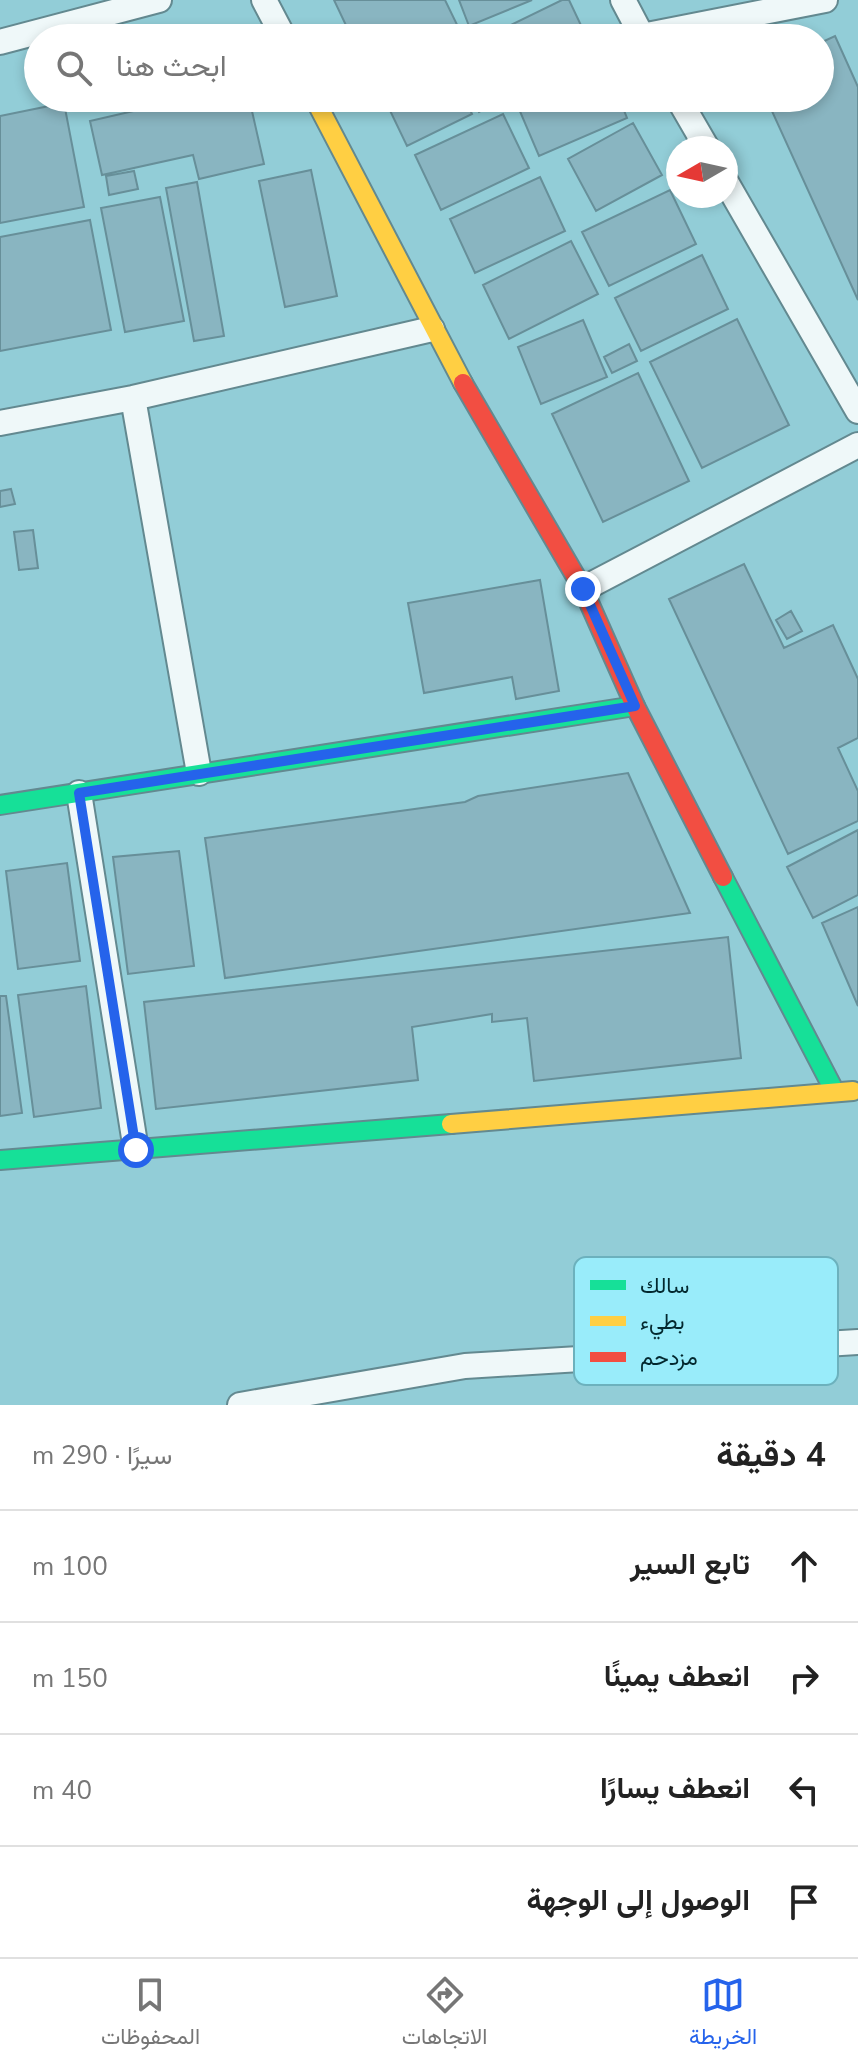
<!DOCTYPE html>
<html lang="ar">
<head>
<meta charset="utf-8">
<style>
	:root { --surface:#fff; --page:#f2f2f2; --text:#222; --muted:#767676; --line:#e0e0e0; --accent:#2563eb }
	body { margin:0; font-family:"Nunito Sans",Vazirmatn,sans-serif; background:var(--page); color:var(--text); direction:rtl }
	.compass { position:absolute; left:666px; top:136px; width:72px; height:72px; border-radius:50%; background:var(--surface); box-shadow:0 4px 12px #0003; rotate:261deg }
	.stop { position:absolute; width:24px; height:24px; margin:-18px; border:6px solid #2563eb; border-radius:50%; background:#fff }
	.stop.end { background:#2563eb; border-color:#fff; box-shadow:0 2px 8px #0008 }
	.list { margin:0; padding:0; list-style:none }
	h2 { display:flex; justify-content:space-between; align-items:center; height:104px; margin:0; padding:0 32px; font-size:34px }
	h2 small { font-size:26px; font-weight:400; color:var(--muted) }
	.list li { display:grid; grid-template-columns:52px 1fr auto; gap:24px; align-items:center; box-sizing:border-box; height:112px; padding:0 32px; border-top:2px solid var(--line) }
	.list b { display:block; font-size:30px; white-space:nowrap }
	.list em { font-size:26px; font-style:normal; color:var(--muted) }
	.icon { flex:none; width:44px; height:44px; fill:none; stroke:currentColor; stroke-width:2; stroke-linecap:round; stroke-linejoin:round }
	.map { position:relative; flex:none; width:858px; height:1405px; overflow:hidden; direction:ltr }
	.search { position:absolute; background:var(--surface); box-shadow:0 4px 12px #0003; left:24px; right:24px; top:24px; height:88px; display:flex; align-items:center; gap:20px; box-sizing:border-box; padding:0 28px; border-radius:44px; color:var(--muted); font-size:30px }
	.sheet { height:552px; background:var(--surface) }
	nav { display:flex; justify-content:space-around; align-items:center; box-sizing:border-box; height:112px; border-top:2px solid var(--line); background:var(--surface); font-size:22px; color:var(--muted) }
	nav a { display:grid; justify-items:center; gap:4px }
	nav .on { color:var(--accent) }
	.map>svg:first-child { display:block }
	.building { fill:#89b5c1; stroke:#678f99; stroke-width:2 }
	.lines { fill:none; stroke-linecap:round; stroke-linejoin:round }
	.street-casing { stroke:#638990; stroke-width:28 }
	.fast-casing { stroke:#638990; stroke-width:22 }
	.slow-casing { stroke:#638990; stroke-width:22 }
	.jam-casing { stroke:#638990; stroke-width:22 }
	.street { stroke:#eff8f9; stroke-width:24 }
	.fast { stroke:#16e098; stroke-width:18 }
	.slow { stroke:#ffcf43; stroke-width:18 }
	.jam { stroke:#f24e42; stroke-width:18 }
	.route { stroke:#2563eb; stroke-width:10 }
	.key { fill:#99ecfa; stroke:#6cb1bd; stroke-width:2 }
	.key-label { font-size:22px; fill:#03282e }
</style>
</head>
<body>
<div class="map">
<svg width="858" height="1405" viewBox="0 0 858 1405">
	<rect width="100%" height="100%" fill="#92cdd7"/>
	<path class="building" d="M334,0H445L463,37L352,38Z
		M459,0H532L469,26Z
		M562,0H569L587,38H484Z
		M835,36L858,87V300L766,98H820V43Z
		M190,98H249L264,164L199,179L193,155L102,175L90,121Z
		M384,98H465L472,114L407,146Z
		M472,98H496L498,102L479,112Z
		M525,98H619L627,118L539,156L516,102Z
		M64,103L84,207L0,223V116Z
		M503,114L529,168L441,210L415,155Z
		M633,123L662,175L596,211L568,159Z
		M311,170L337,296L285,307L259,181Z
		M134,171L138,189L109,195L106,176Z
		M540,177L565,231L475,273L450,219Z
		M197,182L224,336L194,341L166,188Z
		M670,190L696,244L609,286L582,232Z
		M160,197L184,321L125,332L101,208Z
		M90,220L111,330L0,351V237Z
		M571,241L598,294L509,339L483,285Z
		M702,255L728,309L641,351L615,298Z
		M737,319L789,425L702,468L650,362Z
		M583,320L607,377L541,404L518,347Z
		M629,344L637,361L612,373L604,357Z
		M638,373L689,481L603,522L552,414Z
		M11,489L15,504L0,507V491Z
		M33,530L38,568L19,570L14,532Z
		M744,564L784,648L833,625L858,679V738L838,748L858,791V821L788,854L669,599Z
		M540,580L559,691L516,699L512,677L424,693L408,603Z
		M791,611L802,631L787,639L776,620Z
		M628,773L690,913L225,978L205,838L465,802L478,796Z
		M858,830V895L813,918L787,867Z
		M179,851L194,966L128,974L113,857Z
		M67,863L80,961L18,969L6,871Z
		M858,907V1006L822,923Z
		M728,937L741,1058L534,1081L527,1018L492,1022V1014L412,1027L418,1080L156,1109L144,1002Z
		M86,986L101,1108L34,1117L18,995Z
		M0,996H6L22,1113L0,1116Z"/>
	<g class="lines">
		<g class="street-casing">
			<path id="street" d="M264,0L284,38
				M623,0L643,38
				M642,36L825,0
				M0,42L159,0
				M678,98L707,148
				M726,182L858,411
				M133,398L199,773
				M0,423L133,398L432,329
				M583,589L858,445
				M79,793L136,1150
				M240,1405L465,1366L858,1342"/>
		</g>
		<g class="fast-casing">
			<path id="fast" d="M0,805L635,706
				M723,877L835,1092
				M0,1160L451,1124"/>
		</g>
		<g class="slow-casing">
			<path id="slow" d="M314,98L463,383
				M451,1124L853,1091"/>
		</g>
		<g class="jam-casing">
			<path id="jam" d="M463,383L583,589L635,706L723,877"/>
		</g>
		<use href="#street" class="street"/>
		<use href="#fast" class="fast"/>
		<use href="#slow" class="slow"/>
		<use href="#jam" class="jam"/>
	</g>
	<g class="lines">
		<path class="route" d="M136,1150L79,793L635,706L583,589"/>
	</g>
	<rect x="574" y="1257" width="264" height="128" rx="12" class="key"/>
	<rect x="590" y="1280" width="36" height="10" fill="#16e098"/>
	<rect x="590" y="1316" width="36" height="10" fill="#ffcf43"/>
	<rect x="590" y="1352" width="36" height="10" fill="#f24e42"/>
	<g class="key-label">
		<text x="640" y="1293">سالك</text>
		<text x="640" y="1329">بطيء</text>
		<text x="640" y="1365">مزدحم</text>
	</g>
</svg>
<svg class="compass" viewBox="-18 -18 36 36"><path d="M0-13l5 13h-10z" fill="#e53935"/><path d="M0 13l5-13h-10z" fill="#767676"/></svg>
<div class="stop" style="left:136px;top:1150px"></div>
<div class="stop end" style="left:583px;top:589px"></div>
<div class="search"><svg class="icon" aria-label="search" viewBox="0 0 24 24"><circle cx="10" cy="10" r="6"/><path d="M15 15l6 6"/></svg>ابحث هنا</div>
</div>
<section class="sheet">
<h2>4 دقيقة<small>سيرًا · 290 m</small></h2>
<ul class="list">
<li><svg class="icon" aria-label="ahead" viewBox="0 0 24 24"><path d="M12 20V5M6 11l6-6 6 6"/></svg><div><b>تابع السير</b></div><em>100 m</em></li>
<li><svg class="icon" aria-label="right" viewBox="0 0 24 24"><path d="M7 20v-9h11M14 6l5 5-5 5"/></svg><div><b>انعطف يمينًا</b></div><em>150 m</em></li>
<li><svg class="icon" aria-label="left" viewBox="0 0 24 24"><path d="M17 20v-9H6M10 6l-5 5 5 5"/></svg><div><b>انعطف يسارًا</b></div><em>40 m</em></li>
<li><svg class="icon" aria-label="arrive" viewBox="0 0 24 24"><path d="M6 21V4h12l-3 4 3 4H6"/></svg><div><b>الوصول إلى الوجهة</b></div></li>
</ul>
</section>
<nav>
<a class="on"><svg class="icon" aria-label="map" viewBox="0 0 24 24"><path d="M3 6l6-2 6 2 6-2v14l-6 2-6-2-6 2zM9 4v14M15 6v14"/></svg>الخريطة</a>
<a><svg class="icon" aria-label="directions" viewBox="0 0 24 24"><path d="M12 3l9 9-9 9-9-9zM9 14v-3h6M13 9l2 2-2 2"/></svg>الاتجاهات</a>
<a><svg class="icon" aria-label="saved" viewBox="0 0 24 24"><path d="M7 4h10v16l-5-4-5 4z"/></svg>المحفوظات</a>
</nav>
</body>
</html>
